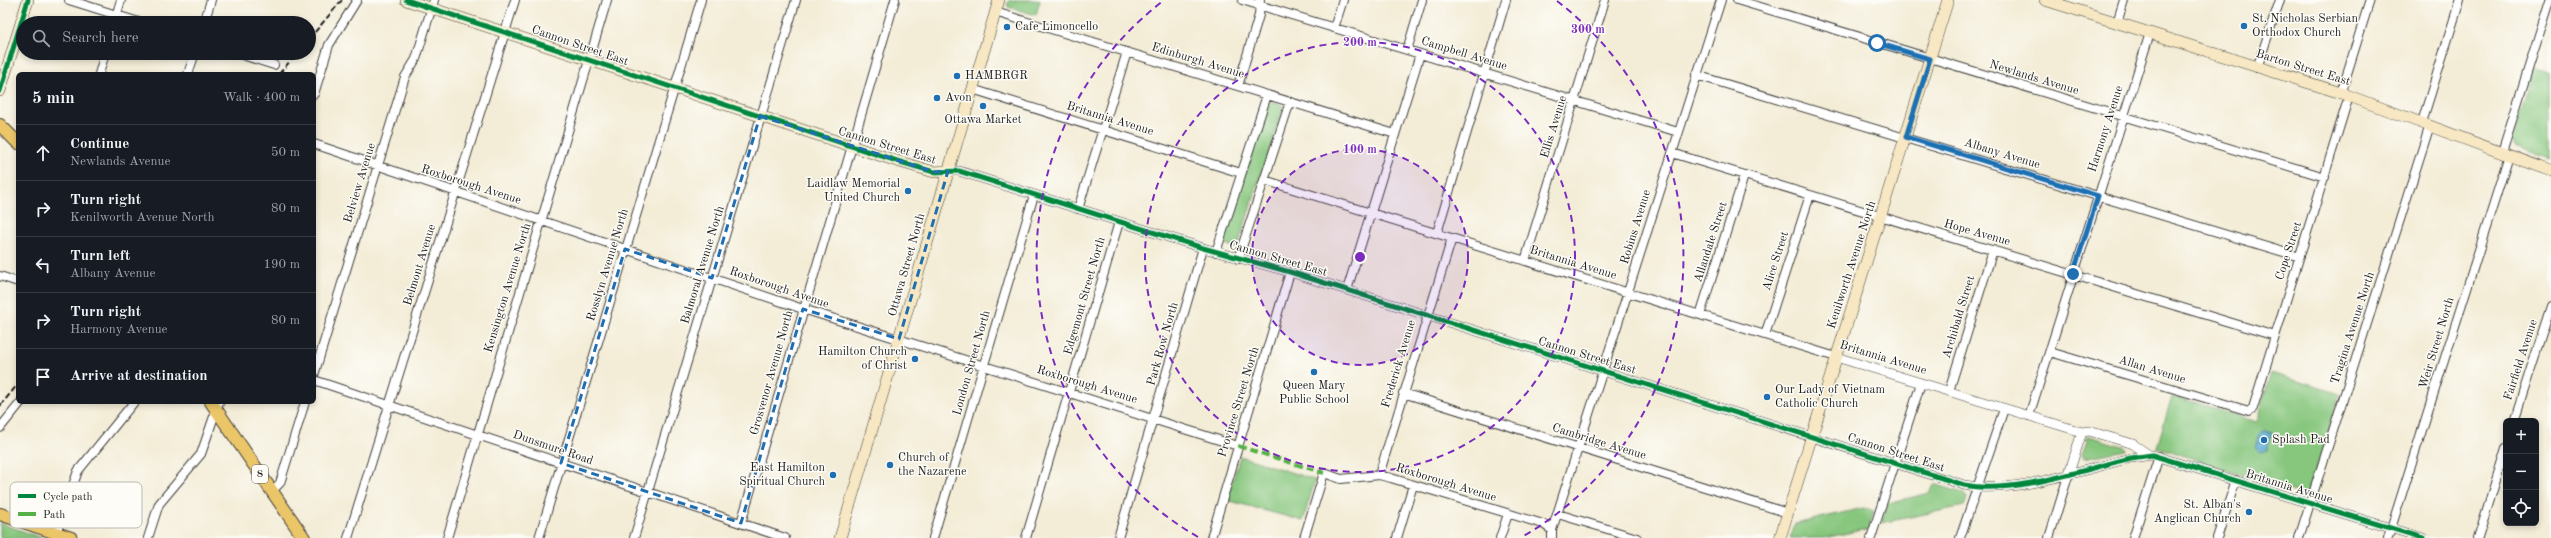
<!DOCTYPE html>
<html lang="en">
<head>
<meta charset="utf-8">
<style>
	:root { --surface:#171b24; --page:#242831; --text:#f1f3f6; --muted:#9ea1a6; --line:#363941 }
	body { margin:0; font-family:"Old Standard TT",serif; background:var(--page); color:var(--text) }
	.controls { position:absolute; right:12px; bottom:12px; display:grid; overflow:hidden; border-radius:6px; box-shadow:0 2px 6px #0003 }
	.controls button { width:36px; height:36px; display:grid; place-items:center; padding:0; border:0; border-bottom:1px solid var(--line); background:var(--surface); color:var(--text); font:20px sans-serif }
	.stop { position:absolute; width:12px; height:12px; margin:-9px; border:3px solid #1f6fb2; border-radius:50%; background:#fff }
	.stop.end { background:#1f6fb2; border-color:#fff; box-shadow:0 1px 4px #0008 }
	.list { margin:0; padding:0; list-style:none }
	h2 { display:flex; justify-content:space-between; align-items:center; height:52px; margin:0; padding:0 16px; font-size:17px }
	h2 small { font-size:13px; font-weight:400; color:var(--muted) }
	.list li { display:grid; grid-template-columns:26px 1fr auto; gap:12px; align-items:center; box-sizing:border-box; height:56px; padding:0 16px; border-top:1px solid var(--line) }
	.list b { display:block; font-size:15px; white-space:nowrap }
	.list p { margin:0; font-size:13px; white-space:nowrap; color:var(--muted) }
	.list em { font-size:13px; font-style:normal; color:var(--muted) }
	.icon { flex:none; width:22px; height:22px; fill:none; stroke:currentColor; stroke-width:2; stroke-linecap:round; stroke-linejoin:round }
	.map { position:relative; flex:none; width:2551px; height:538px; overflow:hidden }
	.search { position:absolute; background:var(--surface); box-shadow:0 2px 6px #0003; left:16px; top:16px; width:300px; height:44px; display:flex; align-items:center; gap:10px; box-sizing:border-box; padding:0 14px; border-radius:22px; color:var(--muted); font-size:15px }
	.panel { position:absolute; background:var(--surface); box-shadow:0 2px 6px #0003; left:16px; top:72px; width:300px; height:332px; border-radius:6px }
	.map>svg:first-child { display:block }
	.green { fill:#86c67d; stroke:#51714c }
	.water { fill:url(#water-rules); stroke:#3c657a }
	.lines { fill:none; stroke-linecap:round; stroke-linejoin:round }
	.minor-casing { stroke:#3c3b38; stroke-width:10 }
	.tertiary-casing { stroke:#3c3b38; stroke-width:10 }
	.secondary-casing { stroke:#3c3b38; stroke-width:12 }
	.primary-casing { stroke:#3c3b38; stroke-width:14 }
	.minor { stroke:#fff; stroke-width:8 }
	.tertiary { stroke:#fff; stroke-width:9 }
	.secondary { stroke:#f7e8c3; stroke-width:11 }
	.primary { stroke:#ebc669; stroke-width:12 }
	.rail { stroke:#1c1c1c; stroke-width:2; stroke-dasharray:6 3; stroke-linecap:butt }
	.quiet { stroke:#55b145; stroke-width:4; stroke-dasharray:8 4; stroke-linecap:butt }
	.cycleway-casing { stroke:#fdfcf7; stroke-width:8 }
	.cycleway { stroke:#00873e; stroke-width:5 }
	.route { stroke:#1f6fb2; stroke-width:5 }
	.marked { fill:none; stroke:#1f6fb2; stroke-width:3; stroke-dasharray:8 5; stroke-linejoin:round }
	.ring { fill:none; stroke:#7b2cbf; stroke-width:2; stroke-dasharray:7 5 }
	.poi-dot { fill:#1f6fb2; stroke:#fdfcf7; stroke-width:1.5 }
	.labels { text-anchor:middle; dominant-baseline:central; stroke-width:3; stroke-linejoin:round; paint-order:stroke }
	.shield { fill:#fdfcf7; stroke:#605f5e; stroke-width:1 }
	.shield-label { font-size:11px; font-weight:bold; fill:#1c1c1c }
	.poi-label { font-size:12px; fill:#1c1c1c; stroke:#fdfcf7; text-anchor:start }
	.street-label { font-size:12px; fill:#1c1c1c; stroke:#fdfcf7 }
	.key { fill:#fdfcf7; stroke:#bab9b5; stroke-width:1 }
	.key-label { font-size:11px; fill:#1c1c1c }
	.centre { fill:#7b2cbf; stroke:#fdfcf7; stroke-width:2 }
	.ring-label { font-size:12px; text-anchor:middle; font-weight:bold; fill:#7b2cbf; stroke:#fdfcf7; stroke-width:3; stroke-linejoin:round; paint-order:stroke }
</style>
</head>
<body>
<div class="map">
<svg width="2551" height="538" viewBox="0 0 2551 538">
	<defs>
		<pattern id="water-rules" width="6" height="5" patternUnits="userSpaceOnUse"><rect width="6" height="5" fill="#5caed7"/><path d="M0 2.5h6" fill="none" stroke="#4b8dae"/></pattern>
	</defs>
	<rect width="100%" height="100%" fill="#fdfcf7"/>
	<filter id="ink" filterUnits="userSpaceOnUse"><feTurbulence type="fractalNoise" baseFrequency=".025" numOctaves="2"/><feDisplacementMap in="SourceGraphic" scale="8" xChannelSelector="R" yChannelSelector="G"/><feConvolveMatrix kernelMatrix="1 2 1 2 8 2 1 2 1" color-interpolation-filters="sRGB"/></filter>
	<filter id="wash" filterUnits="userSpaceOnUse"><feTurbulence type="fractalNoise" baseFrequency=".012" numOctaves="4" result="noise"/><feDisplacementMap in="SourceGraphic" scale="16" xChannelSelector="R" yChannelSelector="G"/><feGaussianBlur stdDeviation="0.9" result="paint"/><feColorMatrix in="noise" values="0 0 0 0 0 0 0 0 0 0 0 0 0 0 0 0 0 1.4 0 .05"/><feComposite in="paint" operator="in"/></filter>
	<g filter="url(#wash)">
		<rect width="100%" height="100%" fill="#f3ecd6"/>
		<path class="green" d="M1010,0H1040L1036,15L1008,7L1007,4Z
			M2535,66L2551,71V159L2515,146L2512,142Z
			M1269,101L1284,106L1237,248L1222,243Z
			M2271,373L2340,394L2308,496L2157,447L2172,396L2256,422Z
			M2089,436L2125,447L2126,450L2084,458L2082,454L2087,441L2086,438Z
			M1240,456L1315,480L1303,521L1227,500Z
			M1934,484L1963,493L1967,499L1964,506L1881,523L1888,503L1930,493Z
			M1863,508L1874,511L1868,531L1861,530L1825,538H1790L1795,524Z
			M0,523L42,538H0Z"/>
		<path class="water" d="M2265,430L2272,432L2267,450L2260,452L2256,447L2260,433Z"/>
	</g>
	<g filter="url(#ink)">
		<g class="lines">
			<g class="minor-casing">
				<path id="minor" d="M69,0L142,23
					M1242,0L1678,132
					M1737,0L2325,177
					M995,12L1395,134
					M114,23L121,0
					M204,23L211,0
					M2117,23L2124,0
					M1334,28L1343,0
					M1407,50L1422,0
					M236,53L274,65
					M2257,68L2280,0
					M99,74L105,53
					M188,74L195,53
					M1696,75L2300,257
					M1238,86L1259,15L1260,0
					M972,89L1241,173
					M2341,93L2370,0
					M314,94L329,45L357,0
					M2422,122L2460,0
					M314,144L803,309L1238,446
					M2502,152L2550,0
					M1672,153L2275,336
					M1264,180L1836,357
					M1078,209L1127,52
					M1437,233L1506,0
					M1216,252L1267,95
					M1238,259L1290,102
					M1525,261L1605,0
					M0,276L18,282
					M1347,290L1420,54
					M1700,315L1744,176
					M1765,335L1810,195
					M2050,352L2249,411L2253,408L2349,96
					M314,375L405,77L416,59L434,0
					M314,380L785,538
					M1949,391L1993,250
					M1403,393L1788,513
					M2029,416L2150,33
					M2514,421L2551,306
					M0,428L21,402
					M1379,475L1452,238
					M271,492L280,483L305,402
					M1558,514L1637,538
					M741,523L895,0
					M1552,530L1721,0
					M56,533L78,471L134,402
					M148,538L159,504L201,454L219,402
					M348,538L515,0
					M447,538L607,0
					M539,538L701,0
					M634,538L796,0
					M933,538L1034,195
					M1026,538L1119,222
					M1118,538L1203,248
					M1211,538L1290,272
					M1304,538L1324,473L1341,479L1379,475L1391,478L1543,524L1552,530V538
					M1397,538L1413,485
					M1500,538L1508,514
					M1871,538L1921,383
					M1960,538L2004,409
					M2049,538L2069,473
					M2133,538L2159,456
					M2217,538L2236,480
					M2299,538L2430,125
					M2388,538L2509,155
					M2478,538L2506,448"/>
			</g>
			<g class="tertiary-casing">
				<path id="tertiary" d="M948,171H959L1203,248L1290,272L1964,485C2013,495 2082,470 2131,458L2152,455L2423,538
					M1836,357L2082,432L2089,431L2133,444L2149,455
					M2069,473L2082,432"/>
			</g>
			<g class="secondary-casing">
				<path id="secondary" d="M406,0L897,161L934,172L948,171
					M2045,0L2341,93L2551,171
					M0,91L28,0
					M840,538L999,0
					M1780,538L1948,0"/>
			</g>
			<g class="primary-casing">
				<path id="primary" d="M0,125L18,143
					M211,402L304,538
					M0,514L71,538"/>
			</g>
			<use href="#minor" class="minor"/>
			<use href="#tertiary" class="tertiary"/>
			<use href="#secondary" class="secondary"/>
			<use href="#primary" class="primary"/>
			<path class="rail" d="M309,39L342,0
				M279,74L297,53
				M0,406L18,384"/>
			<path class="quiet" d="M1238,446L1324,473"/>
			<g class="cycleway-casing">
				<path id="cycleway" d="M406,0L897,161L934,172L959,171L1203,248L1290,272L1964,485C2013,495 2082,470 2131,458L2152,455L2423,538
					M0,91L28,0"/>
			</g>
			<use href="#cycleway" class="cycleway"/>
		</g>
	</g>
	<g class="lines" filter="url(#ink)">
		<path class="route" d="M1877,43L1930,59L1906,137L2098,196L2073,274"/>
	</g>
	<path class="marked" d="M760,116L934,172L948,171L899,339L803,309L741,523L561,463L625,249L712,278Z"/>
	<circle cx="1360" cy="257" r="108" fill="#7b2cbf" fill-opacity=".12"/>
	<g class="ring">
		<circle cx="1360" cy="257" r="108"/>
		<circle cx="1360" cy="257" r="215"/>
		<path d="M1198 537A323 323 0 0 1 1163 1M1557 1A323 323 0 0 1 1522 537"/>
	</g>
	<g class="poi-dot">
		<circle cx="2244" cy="26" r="4"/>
		<circle cx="1007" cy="27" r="4"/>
		<circle cx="957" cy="76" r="4"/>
		<circle cx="937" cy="98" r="4"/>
		<circle cx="983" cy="106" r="4"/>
		<circle cx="908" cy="191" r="4"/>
		<circle cx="915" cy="359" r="4"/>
		<circle cx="1314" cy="372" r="4"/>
		<circle cx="1767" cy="397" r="4"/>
		<circle cx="2264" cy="440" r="4"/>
		<circle cx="890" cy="465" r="4"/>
		<circle cx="833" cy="475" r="4"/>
		<circle cx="2249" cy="512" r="4"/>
	</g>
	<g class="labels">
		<rect class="shield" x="252" y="465" width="16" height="18" rx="3"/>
		<g class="shield-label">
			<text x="260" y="474">8</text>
		</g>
		<g class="poi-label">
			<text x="2252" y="19">St. Nicholas Serbian<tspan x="2252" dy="14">Orthodox Church</tspan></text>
			<text x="1015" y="27">Cafe Limoncello</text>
			<text x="965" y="76">HAMBRGR</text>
			<text x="945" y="98">Avon</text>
			<text x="983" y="120" text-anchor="middle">Ottawa Market</text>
			<text x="900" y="184" text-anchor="end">Laidlaw Memorial<tspan x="900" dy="14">United Church</tspan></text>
			<text x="907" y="352" text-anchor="end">Hamilton Church<tspan x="907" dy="14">of Christ</tspan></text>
			<text x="1314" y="386" text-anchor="middle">Queen Mary<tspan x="1314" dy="14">Public School</tspan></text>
			<text x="1775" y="390">Our Lady of Vietnam<tspan x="1775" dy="14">Catholic Church</tspan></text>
			<text x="2272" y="440">Splash Pad</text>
			<text x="898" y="458">Church of<tspan x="898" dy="14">the Nazarene</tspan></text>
			<text x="825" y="468" text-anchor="end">East Hamilton<tspan x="825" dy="14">Spiritual Church</tspan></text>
			<text x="2241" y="505" text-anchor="end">St. Alban's<tspan x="2241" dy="14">Anglican Church</tspan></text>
		</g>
		<g class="street-label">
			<text transform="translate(580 46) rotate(19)">Cannon Street East</text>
			<text transform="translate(1464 54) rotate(17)">Campbell Avenue</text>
			<text transform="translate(1198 61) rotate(17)">Edinburgh Avenue</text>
			<text transform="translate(2303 68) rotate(17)">Barton Street East</text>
			<text transform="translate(2034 78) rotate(17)">Newlands Avenue</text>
			<text transform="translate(1110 119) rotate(17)">Britannia Avenue</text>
			<text transform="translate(1554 127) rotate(-73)">Ellis Avenue</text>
			<text transform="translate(2106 129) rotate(-72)">Harmony Avenue</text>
			<text transform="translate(887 146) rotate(17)">Cannon Street East</text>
			<text transform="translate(2002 154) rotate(17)">Albany Avenue</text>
			<text transform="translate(360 183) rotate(-73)">Belview Avenue</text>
			<text transform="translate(471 185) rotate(18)">Roxborough Avenue</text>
			<text transform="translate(1636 227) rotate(-73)">Robins Avenue</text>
			<text transform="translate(1977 233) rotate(16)">Hope Avenue</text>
			<text transform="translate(1711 242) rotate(-72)">Allandale Street</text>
			<text transform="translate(2289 251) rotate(-72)">Cope Street</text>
			<text transform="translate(1278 259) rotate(16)">Cannon Street East</text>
			<text transform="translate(1776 261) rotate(-72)">Alice Street</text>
			<text transform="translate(1573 263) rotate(17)">Britannia Avenue</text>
			<text transform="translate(420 265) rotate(-73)">Belmont Avenue</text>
			<text transform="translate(608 265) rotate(-73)">Rosslyn Avenue North</text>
			<text transform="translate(703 265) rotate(-73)">Balmoral Avenue North</text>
			<text transform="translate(907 265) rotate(-74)">Ottawa Street North</text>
			<text transform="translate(1852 265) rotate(-72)">Kenilworth Avenue North</text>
			<text transform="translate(508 288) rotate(-73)">Kensington Avenue North</text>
			<text transform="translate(779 288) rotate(19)">Roxborough Avenue</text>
			<text transform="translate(1085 296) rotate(-74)">Edgemont Street North</text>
			<text transform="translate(1959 317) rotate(-73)">Archibald Street</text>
			<text transform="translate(2353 328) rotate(-72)">Tragina Avenue North</text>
			<text transform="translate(2437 343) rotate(-73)">Weir Street North</text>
			<text transform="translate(1163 344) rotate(-74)">Park Row North</text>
			<text transform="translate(1587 356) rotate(17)">Cannon Street East</text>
			<text transform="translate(1883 358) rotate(17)">Britannia Avenue</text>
			<text transform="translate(2521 360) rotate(-72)">Fairfield Avenue</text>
			<text transform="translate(972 363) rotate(-74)">London Street North</text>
			<text transform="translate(1399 364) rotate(-73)">Frederick Avenue</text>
			<text transform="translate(2152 370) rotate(17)">Allan Avenue</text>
			<text transform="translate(772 373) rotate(-74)">Grosvenor Avenue North</text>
			<text transform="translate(1087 385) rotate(17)">Roxborough Avenue</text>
			<text transform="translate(1239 402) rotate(-73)">Province Street North</text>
			<text transform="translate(1599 442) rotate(17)">Cambridge Avenue</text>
			<text transform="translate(553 448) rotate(19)">Dunsmure Road</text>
			<text transform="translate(1896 453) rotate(18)">Cannon Street East</text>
			<text transform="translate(1446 483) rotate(17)">Roxborough Avenue</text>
			<text transform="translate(2289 487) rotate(17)">Britannia Avenue</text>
		</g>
	</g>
	<rect x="10" y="482" width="132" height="46" rx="6" class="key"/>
	<rect x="18" y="494" width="18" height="4" fill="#00873e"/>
	<rect x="18" y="512" width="18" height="4" fill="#55b145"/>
	<g class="key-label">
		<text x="43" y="500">Cycle path</text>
		<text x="43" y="518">Path</text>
	</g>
	<circle cx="1360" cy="257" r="6" class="centre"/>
	<g class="ring-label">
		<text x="1588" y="33">300 m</text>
		<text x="1360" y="46">200 m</text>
		<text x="1360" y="153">100 m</text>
	</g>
</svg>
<div class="controls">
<button>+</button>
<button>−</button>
<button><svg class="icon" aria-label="locate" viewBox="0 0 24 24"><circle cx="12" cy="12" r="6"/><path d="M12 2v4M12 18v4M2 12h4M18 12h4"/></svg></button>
</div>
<div class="stop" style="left:1877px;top:43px"></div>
<div class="stop end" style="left:2073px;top:274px"></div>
<div class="search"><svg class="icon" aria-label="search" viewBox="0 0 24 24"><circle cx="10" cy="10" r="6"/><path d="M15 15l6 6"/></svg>Search here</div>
<section class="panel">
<h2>5 min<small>Walk · 400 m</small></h2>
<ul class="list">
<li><svg class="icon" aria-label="ahead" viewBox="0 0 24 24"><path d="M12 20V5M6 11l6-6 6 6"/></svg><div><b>Continue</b><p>Newlands Avenue</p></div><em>50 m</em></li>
<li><svg class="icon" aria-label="right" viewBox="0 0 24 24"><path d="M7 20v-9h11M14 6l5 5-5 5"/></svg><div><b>Turn right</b><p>Kenilworth Avenue North</p></div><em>80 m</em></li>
<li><svg class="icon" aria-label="left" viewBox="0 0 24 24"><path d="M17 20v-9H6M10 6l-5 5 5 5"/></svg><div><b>Turn left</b><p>Albany Avenue</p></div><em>190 m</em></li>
<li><svg class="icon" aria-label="right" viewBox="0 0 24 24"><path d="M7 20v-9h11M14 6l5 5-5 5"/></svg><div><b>Turn right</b><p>Harmony Avenue</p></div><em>80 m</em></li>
<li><svg class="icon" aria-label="arrive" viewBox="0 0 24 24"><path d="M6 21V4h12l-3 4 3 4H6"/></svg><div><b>Arrive at destination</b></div></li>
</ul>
</section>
</div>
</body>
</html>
